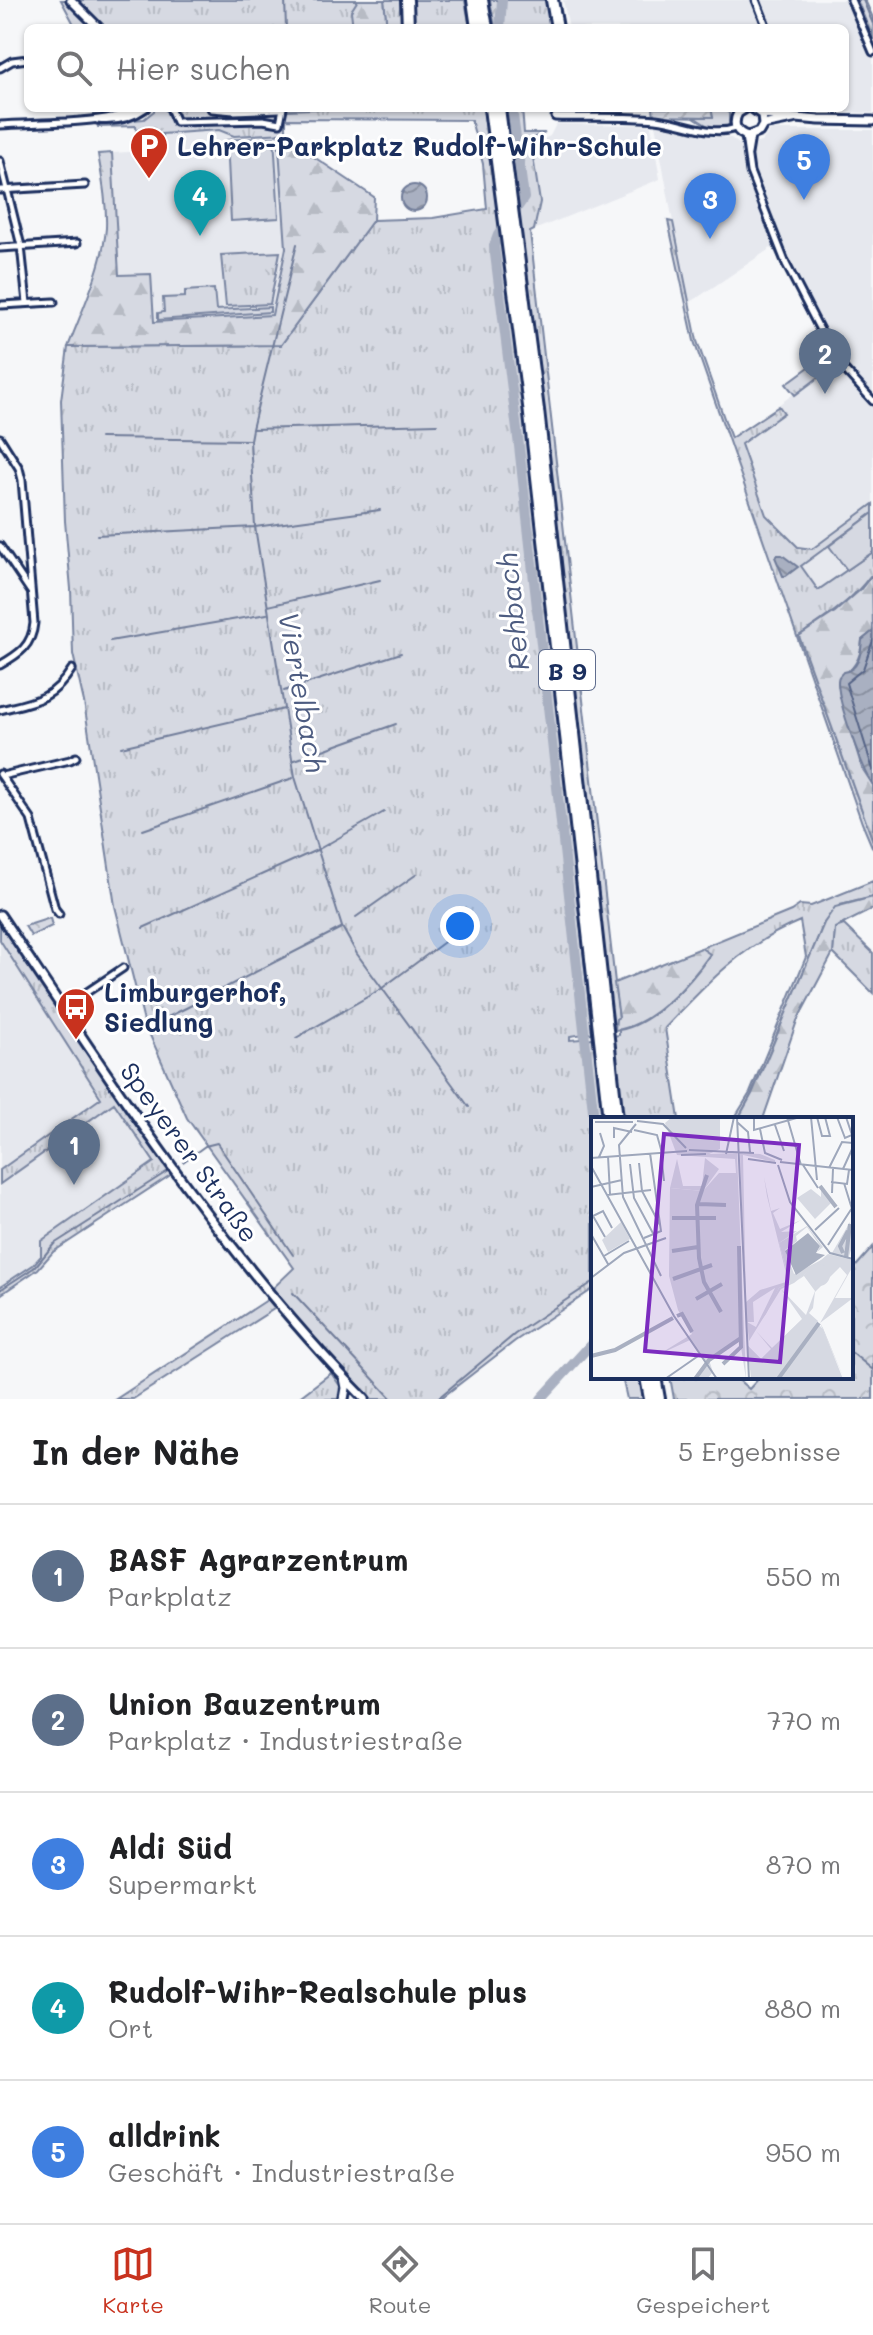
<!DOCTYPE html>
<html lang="de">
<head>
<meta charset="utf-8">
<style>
	:root { --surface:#fff; --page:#f2f2f2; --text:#202124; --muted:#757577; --line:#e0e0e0; --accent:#c8321e }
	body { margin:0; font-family:Mali,sans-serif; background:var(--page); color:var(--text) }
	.you { position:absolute; left:460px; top:926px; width:28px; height:28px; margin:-20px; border:6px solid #fff; border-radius:50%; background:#1a73e8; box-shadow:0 0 0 12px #1a73e833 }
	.badge { display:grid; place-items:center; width:52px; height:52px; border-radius:50%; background:var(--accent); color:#fff; font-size:26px; font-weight:700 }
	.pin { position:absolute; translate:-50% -66px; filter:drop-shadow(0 2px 4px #0008) }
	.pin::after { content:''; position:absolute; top:42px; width:28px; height:24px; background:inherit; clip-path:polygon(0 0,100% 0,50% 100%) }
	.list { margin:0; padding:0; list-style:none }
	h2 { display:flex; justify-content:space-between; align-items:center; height:104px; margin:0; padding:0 32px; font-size:34px }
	h2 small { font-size:26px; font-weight:400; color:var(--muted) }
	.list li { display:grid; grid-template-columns:52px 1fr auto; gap:24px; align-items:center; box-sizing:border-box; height:144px; padding:0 32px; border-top:2px solid var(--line) }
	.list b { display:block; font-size:30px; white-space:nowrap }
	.list p { margin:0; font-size:26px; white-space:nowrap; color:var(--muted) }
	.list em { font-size:26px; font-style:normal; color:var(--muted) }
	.icon { flex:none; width:44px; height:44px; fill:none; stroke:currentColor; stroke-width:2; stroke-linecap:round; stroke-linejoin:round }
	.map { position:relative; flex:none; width:873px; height:1399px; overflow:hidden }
	.search { position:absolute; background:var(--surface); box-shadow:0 2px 6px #0004; left:24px; right:24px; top:24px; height:88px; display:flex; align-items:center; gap:20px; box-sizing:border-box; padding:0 28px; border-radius:12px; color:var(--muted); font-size:30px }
	.sheet { height:824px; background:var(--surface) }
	nav { display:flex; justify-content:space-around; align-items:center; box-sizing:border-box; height:112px; border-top:2px solid var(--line); background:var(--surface); font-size:22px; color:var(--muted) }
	nav a { display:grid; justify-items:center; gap:4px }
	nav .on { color:var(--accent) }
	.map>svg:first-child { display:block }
	.built { fill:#e6e8ee }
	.grass { fill:url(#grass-tufts); stroke:#7884a0; stroke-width:2 }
	.forest { fill:url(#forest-firs); stroke:#7884a0; stroke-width:2 }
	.park { fill:url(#park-crowns); stroke:#7884a0; stroke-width:2 }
	.garden { fill:url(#garden-furrows); stroke:#7884a0; stroke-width:2 }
	.pitch { fill:#d6d9e2; stroke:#7884a0; stroke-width:2 }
	.water { fill:url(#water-waves); stroke:#707c99; stroke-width:2 }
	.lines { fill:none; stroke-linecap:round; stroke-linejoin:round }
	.shore { stroke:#546386; stroke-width:2 }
	.stream { stroke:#707c99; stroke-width:2 }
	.river { stroke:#a9b0c1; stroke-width:10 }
	.street-casing { stroke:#1b2f5e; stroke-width:11 }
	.secondary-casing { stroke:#1b2f5e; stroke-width:13 }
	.highway-casing { stroke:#1b2f5e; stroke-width:16 }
	.street { stroke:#fff; stroke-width:5 }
	.secondary { stroke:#fff; stroke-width:7 }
	.highway { stroke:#fff; stroke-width:10 }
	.labels { text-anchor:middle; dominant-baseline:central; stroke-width:6; stroke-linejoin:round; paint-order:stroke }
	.shield { fill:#fff; stroke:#5f6d8e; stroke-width:2 }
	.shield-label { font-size:24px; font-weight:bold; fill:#1b2f5e }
	.poi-label { font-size:26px; font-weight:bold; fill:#1b2f5e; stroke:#fff; text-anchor:start }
	.street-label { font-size:26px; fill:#1b2f5e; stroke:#fff }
	.water-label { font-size:28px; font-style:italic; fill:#4d5c81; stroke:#fff }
	.inset-river { fill:none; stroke:#a9b0c1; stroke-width:4 }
	.inset-road { fill:none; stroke:#9ea7bb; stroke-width:2 }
	.view { fill:#7b2cbf; fill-opacity:0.15; stroke:#7b2cbf; stroke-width:4 }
	.inset-edge { fill:none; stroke:#1b2f5e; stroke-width:4 }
</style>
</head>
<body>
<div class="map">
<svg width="873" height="1399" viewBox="0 0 873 1399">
	<defs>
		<pattern id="grass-tufts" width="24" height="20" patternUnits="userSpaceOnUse" patternTransform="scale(2)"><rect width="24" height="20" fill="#d6d9e2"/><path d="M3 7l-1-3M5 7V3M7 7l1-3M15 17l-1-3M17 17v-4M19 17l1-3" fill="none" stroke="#b7bbc4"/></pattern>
		<pattern id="forest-firs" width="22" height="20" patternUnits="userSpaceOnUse" patternTransform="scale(2)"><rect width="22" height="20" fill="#d6d9e2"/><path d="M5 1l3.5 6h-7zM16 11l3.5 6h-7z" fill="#b7bbc4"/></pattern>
		<pattern id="park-crowns" width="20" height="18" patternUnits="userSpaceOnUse" patternTransform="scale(2)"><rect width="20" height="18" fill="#d6d9e2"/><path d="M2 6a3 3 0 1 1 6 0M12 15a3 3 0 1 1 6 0" fill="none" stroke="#b7bbc4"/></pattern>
		<pattern id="garden-furrows" width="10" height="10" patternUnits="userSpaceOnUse" patternTransform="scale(2)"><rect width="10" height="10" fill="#d6d9e2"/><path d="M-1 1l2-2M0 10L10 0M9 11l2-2" fill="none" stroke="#b7bbc4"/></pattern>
		<pattern id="water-waves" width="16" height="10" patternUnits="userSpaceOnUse" patternTransform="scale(2)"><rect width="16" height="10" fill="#a9b0c1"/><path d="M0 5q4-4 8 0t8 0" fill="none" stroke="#8990a0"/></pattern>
	</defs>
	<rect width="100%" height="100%" fill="#f6f7f9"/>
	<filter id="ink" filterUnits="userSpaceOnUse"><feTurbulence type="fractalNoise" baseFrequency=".0125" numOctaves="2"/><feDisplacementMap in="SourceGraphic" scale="16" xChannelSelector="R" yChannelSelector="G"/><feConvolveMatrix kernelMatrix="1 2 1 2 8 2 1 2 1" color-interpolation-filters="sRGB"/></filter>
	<g filter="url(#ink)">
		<path class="built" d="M563,0H857L873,39V113L812,112L789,108H845V28H569Z
			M556,124L651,125L660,179L534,230L540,202L531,144L550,136Z
			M655,124L686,127L704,136L731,138L739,144L747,146L761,142L771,130H873V552L790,609L731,439L835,364L774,246L688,304Z
			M219,130L234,136L278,133L286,248L273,315L154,322L119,275L112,153L162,150L161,134Z
			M0,925L160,1172L53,1241L33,1265L0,1287Z"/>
		<path class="grass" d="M61,0H68L97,28H76Z
			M76,0H358L352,20L353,28H105Z
			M384,0H401L403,28H387Z
			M414,0H465L470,28H414Z
			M490,0H546L552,28H495Z
			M154,108H207L241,112L336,108H483C529,415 559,724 592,1033L570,1036V1040L593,1038L603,1119H593V1289L515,1341L440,1399H372L308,1335L271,1290L294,1268L187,1118L144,1022L115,906L84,702L73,654L71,589L65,521L61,400L68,347L281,345L373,220L433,218L487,209L483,164L471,120L286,119V133L234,136L219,130L162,134V150L138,151L136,126L98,127L97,123L144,119L154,111Z
			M505,108H522L524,133H545L525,141L531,144L540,202L534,230L530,232L619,1018L616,1019L615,1030L612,1031L557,532Z
			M711,108H721L729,113V125C715,133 706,125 694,117H712Z
			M668,221L673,222L697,341L731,438L779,406L784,413L741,444L766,515L798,547L812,549L873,504V513L801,566L818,590L873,552V576H870C851,602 825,618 799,636L873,841V849L862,823L694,341Z
			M773,246L830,356L817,365L823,374L795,395L786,384L824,356L825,350Z
			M280,252L270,304L226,306L221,255Z
			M873,881V897L840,905L824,923L752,1094L738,1119H734L750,1093L806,957L800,921C742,945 707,983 665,1028L679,1119H623L613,1036L619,1035V1030C653,1025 691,982 710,955L701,948L791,911L800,905L811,906Z
			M0,920L127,1113L172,1174L53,1252L38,1269L0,1295V1287L33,1265L41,1256V1241L154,1162L114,1103L0,1184V1170L101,1098L0,940Z
			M844,925L873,953V993L833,953L835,928Z
			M270,1298L277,1307L133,1399H116Z
			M331,1373L340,1386L338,1399H297Z
			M622,1377H640L643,1399H627Z"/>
		<path class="forest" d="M358,0H384L387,28H353L351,11Z
			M857,0H865L873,18V39Z
			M278,133H286L308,153L374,197L373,220L281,345L68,347C82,310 103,267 106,228C107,204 102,178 98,154L112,153L119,275L151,274L154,322L272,315L286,248Z
			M872,575L873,631L862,640C861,660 853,669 838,682L840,696L862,768L873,785V841L799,636L835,612L860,590Z
			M873,897V909L835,928L833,953L797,1021L763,1119H738L752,1094L824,923L835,907Z
			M701,948L710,954C689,984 652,1026 615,1030L616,1019L619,1017L614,983Z"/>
		<path class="park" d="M50,918L52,926L31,936L25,926Z
			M873,1247V1399H674L670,1377H735L749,1389L760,1377H851V1272Z"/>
		<path class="garden" d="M653,108H711L713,117L654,116Z"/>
		<path class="pitch" d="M274,137L279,218L231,221L227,140Z
			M214,289L216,310L270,307V312L158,320V313L164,312L163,298L185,297V291Z
			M873,513V552L847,570L829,546Z"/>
		<path class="water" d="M401 198a13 13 0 1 1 26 0a13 13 0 1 1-26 0Z
			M777,555H782L798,567L786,576H783L775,557Z
			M873,631V785C861,765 839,706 838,683C838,676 839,677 843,672C859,670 861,654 862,640Z"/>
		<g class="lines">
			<path class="shore" d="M873,640L863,669L846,683L873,770"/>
			<path class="stream" d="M285,0L286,28
				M863,0L873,24
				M297,244L252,429L250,440L255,527L295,777L342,927L357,954L469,1107
				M252,429L437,424
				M100,438L250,440
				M97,535L255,527L380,510
				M268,606L380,580
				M110,641L267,614
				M284,691L401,653
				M121,747L284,709
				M292,761L396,724
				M143,830L293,778
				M356,917L417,874
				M143,928L319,849L384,812
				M203,999L341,928
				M166,1018L194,1004
				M296,1038L381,989L459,931
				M183,1162L205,1146L217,1143L293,1255
				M0,1290L35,1267L54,1244L168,1171
				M293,1293L392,1399
				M851,1352L873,1370
				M437,1399L515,1334L593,1282"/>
			<path class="river" d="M500,28L502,0
				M512,108L524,198L498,235L494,246L519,446L594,1119
				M541,1399L593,1342"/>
			<g class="street-casing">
				<path id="street" d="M756,0L767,28
					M851,0L873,52
					M0,68L12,61L28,59
					M170,108L176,122L263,120L280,123L283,108
					M555,117C589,118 623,116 656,119C684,122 710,137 736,128
					M97,120C115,122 132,118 146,108
					M0,125C36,122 109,125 138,108
					M745,136L750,172L786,264L835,359L873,401
					M748,154L751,136
					M0,161L21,246L27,303
					M0,190L85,185
					M0,248L77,243
					M2,305L54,302
					M0,438L19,468L22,480L34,623C32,646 19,654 0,665
					M0,546L31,592
					M0,710C33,702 53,700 72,669
					M0,774L31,819L55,909L59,914
					M2,776L70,760L76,757
					M63,1008L123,968"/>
			</g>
			<g class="secondary-casing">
				<path id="secondary" d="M71,0L99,28
					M212,108L234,110L279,108
					M746,108L738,113C732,124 736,133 748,136L759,132L763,125L762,115L752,108
					M762,115L819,120L873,121
					M763,125L793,119
					M0,915C113,1083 223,1255 365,1399
					M344,1378L346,1388L344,1399"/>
			</g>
			<g class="highway-casing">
				<path id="highway" d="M407,0L408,28
					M473,0L477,28
					M482,0L487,28
					M552,0L557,28
					M490,108L529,406L609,1119
					M499,108L538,410L617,1119
					M646,1377L650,1399
					M655,1377L659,1399"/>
			</g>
			<use href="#street" class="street"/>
			<use href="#secondary" class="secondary"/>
			<use href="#highway" class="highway"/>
		</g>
	</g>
	<defs>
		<g id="parking-pin" transform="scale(2)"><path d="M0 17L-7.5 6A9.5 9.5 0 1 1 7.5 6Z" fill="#c8321e" stroke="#fff"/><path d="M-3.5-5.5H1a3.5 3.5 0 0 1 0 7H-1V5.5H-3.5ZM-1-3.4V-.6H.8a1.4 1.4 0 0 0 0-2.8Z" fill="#fff"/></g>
		<g id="bus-pin" transform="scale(2)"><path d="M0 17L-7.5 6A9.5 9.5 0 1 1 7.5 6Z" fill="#c8321e" stroke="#fff"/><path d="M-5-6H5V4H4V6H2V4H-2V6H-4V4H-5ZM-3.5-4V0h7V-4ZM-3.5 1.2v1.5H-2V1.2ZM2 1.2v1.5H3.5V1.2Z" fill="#fff"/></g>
	</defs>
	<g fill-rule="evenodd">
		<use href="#parking-pin" x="149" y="146"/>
		<use href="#bus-pin" x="76" y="1007"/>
	</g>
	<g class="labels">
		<rect class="shield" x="539" y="650" width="56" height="40" rx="6"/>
		<g class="shield-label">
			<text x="567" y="670">B 9</text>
		</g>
		<g class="poi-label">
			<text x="177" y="146">Lehrer-Parkplatz Rudolf-Wihr-Schule</text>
			<text x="104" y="992">Limburgerhof,<tspan x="104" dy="30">Siedlung</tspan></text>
		</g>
		<g class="street-label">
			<text transform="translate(190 1152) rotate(54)">Speyerer Straße</text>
		</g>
		<g class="water-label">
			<text transform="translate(512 612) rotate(-96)">Rehbach</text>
			<text transform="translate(303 692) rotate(80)">Viertelbach</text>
		</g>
	</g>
	<g transform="translate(591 1117)">
		<rect width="262" height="262" fill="#f6f7f9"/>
		<path d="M81,0H129V32L118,37L146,36L155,262L149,224L118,243L122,255L116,262H103L114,246L99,223L67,238L101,217L87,193L78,159L79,71L112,74L128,56H145L144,42L86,38L74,6ZM149,36L169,37L184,43V45L152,38L155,185L169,173L198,164L195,156L176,79L173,60L180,94L189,91L182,96L189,112L210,103L190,115L206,114L188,126L199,166L188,171L175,197L165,210L184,171L162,185L163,205H156L155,217ZM237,137L262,143V149L244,181H262L229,206L232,211L253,262L229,206L256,158L249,150L224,175L222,191L218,196L227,204L202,239L159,253L157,229L170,242L180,232L165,214L181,231L211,202L190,172L215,198L224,174L213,159L207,163Z" fill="#d6d9e2"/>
		<path d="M114,41L128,52L112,74L79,71L86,42L92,69H111ZM230,71L241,85L224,102L206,81L220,72L230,80ZM259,105L262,127L257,142L241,136ZM216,109L232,130L226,135L229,129L216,110L205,119L206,124L194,133L203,157L236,140L203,166L190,172L158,224L156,205L165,210L188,171L199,166L188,126Z" fill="#d6d9e2"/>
		<path d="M30,105L39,122L17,135L11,123ZM217,197L232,212L252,262H160L157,229L170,242Z" fill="#d6d9e2"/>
		<path d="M217 158a11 11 0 1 1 22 0a11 11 0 1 1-22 0Z" fill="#d6d9e2"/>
		<path d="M217,116L229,129L225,136L234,138L205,158L194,134Z" fill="#a9b0c1"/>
		<path class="inset-river" d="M116,58L106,88L108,141L113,165L130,195M229,69L245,90M108,87L135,88M81,101H125M81,134L107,130M252,136L249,129L257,114M255,140L259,107M82,162L121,148M105,182L131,167M86,199L91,197L101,215M0,239L24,233L82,201M132,247L150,230L148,129M104,262L118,243L150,221M187,262L228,206"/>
		<path class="inset-road" d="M146,0L158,262M163,0V13L209,0M196,0L210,48M220,0L226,63M226,0L231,19H239L234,0M246,0L254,21L261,18L255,0M46,4L72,7L95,31M4,5H42M146,5L157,15L159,35M45,7L28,28L32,80L70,159M184,8L193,34M169,12L174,36L191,43M43,13L66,18L71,36M23,21V11L41,15M98,33L163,36M70,36L73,64M135,37L143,0M90,38L115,37M17,39L19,77M8,40L13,29L9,16M0,41L96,34M157,42L185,46M189,45L262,53M48,46L51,74L69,108M39,47L43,81L64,120M187,48L199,85L239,136L262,142M212,48L227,71M0,49L83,199L126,262M238,51L251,25L262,26M252,52L262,30M240,65L256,67L258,53M253,66L261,92M0,70L31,63M241,76L242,52M16,78L60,73M224,113L248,91M0,117L17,147M14,120L2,99L12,94L21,111M53,121L70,114L59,36M237,128L261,91M13,139L38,124M0,161L33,136L75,121M74,262L110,237"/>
		<path class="view" d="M73,17L208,28L189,245L54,234Z"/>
		<rect width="262" height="262" class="inset-edge"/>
	</g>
</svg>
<div class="you"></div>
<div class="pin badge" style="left:74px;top:1185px;background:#5c6f8a">1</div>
<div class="pin badge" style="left:825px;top:394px;background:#5c6f8a">2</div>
<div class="pin badge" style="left:710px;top:239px;background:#3f7fe0">3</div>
<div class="pin badge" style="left:200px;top:236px;background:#0f9aa8">4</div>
<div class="pin badge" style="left:804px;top:200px;background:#3f7fe0">5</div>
<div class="search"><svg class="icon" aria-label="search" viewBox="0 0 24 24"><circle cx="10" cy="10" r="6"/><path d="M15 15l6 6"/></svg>Hier suchen</div>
</div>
<section class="sheet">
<h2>In der Nähe<small>5 Ergebnisse</small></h2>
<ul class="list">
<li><span class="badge" style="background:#5c6f8a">1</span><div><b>BASF Agrarzentrum</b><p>Parkplatz</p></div><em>550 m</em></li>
<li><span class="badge" style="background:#5c6f8a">2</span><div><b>Union Bauzentrum</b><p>Parkplatz · Industriestraße</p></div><em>770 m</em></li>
<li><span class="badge" style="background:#3f7fe0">3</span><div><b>Aldi Süd</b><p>Supermarkt</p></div><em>870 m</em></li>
<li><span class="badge" style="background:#0f9aa8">4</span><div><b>Rudolf-Wihr-Realschule plus</b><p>Ort</p></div><em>880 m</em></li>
<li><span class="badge" style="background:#3f7fe0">5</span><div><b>alldrink</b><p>Geschäft · Industriestraße</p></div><em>950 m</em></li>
</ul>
</section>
<nav>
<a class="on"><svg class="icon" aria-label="map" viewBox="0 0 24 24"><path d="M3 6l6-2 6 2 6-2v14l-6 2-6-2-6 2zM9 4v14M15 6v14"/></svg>Karte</a>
<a><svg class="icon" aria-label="directions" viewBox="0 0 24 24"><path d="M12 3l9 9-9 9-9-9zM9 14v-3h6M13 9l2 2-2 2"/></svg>Route</a>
<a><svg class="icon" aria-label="saved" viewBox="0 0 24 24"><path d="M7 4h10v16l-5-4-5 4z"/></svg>Gespeichert</a>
</nav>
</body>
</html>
